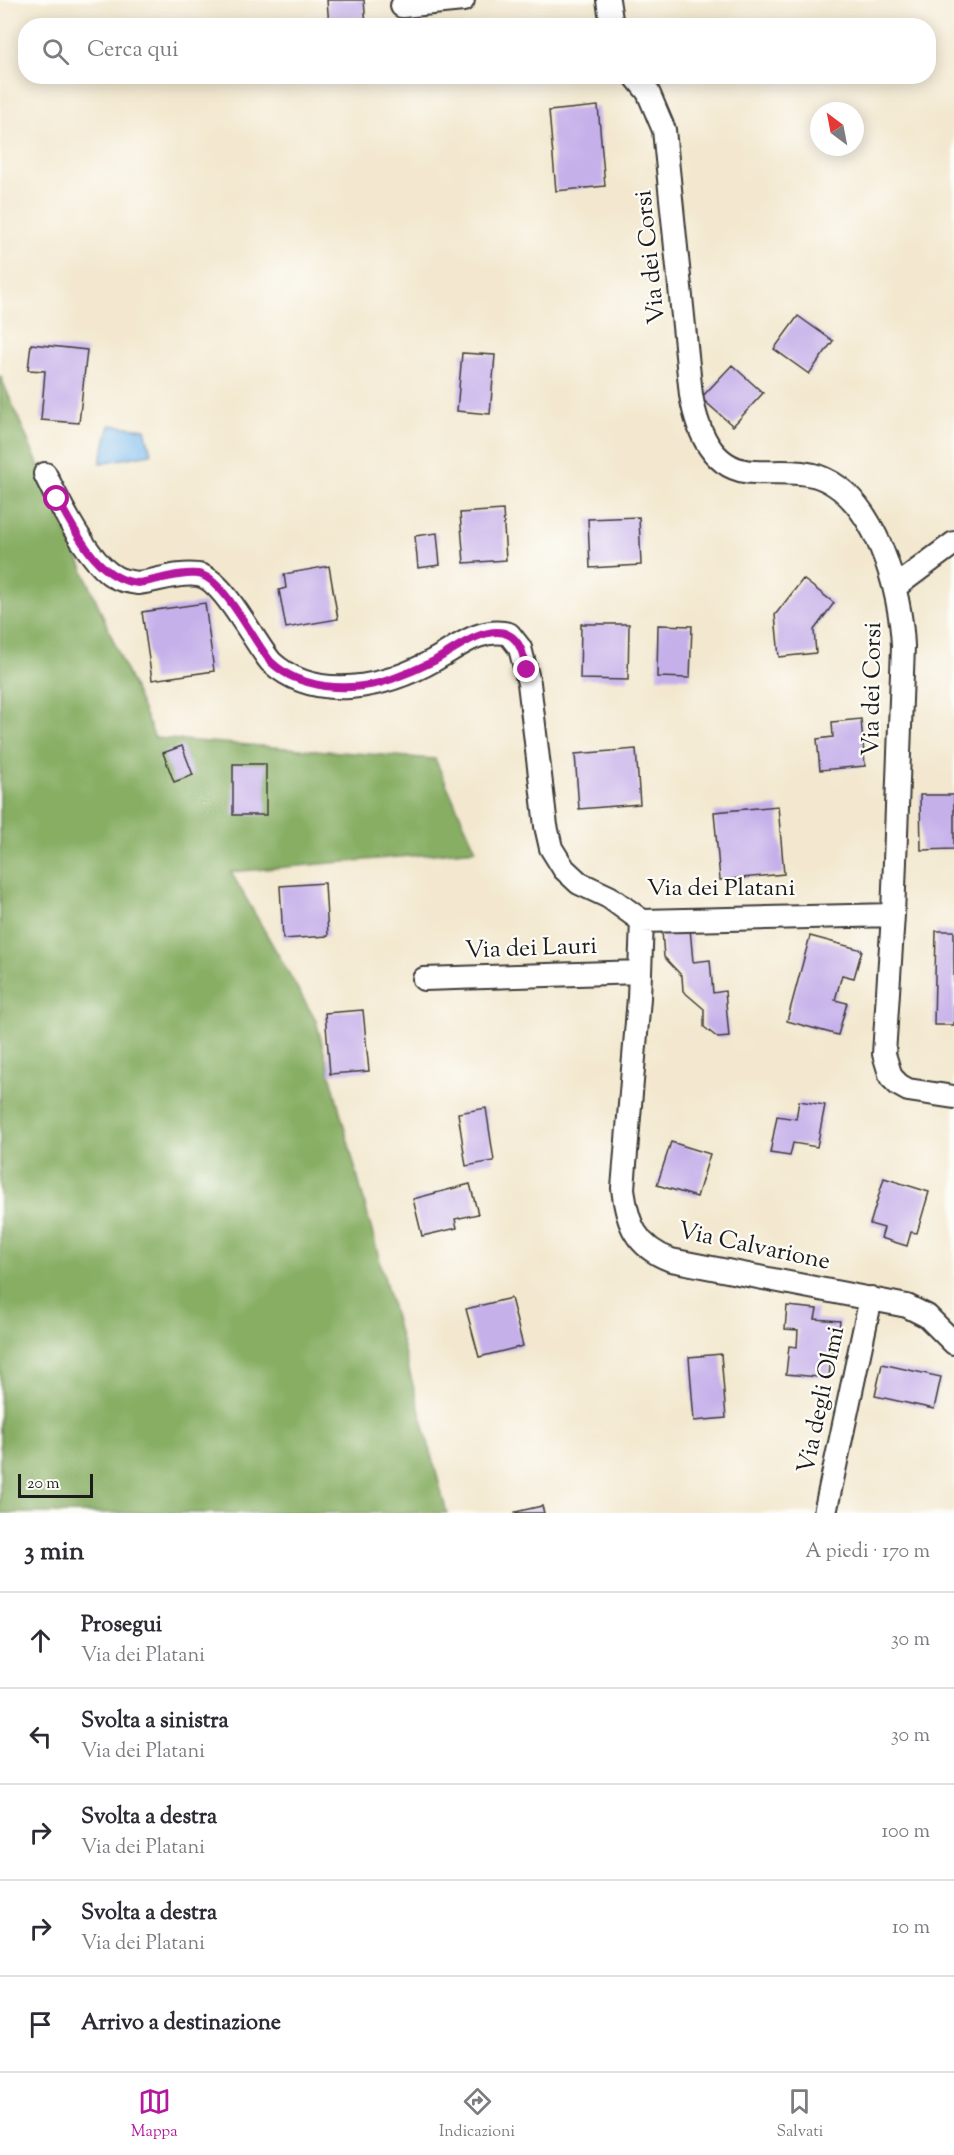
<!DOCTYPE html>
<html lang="it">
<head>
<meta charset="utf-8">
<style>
	:root { --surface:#fff; --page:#f2f2f3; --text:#2b2b33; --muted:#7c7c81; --line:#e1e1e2; --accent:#b5179e }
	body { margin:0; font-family:"Sorts Mill Goudy",serif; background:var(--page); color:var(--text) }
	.compass { position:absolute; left:810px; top:102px; width:54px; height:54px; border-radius:50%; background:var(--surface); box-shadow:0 3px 15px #0003; rotate:328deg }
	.scale { position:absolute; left:18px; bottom:15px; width:75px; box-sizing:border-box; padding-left:6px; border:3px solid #1c1c1c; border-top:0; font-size:16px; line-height:21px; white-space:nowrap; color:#1c1c1c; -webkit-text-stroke:4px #fdfcf7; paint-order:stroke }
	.stop { position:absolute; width:18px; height:18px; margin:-14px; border:4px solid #b5179e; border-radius:50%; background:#fff }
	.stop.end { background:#b5179e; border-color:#fff; box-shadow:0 2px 6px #0008 }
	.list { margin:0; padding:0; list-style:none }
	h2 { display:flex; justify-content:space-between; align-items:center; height:78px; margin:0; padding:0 24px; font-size:26px }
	h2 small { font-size:20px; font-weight:400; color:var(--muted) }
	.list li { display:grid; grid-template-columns:39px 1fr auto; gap:18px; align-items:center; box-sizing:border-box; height:96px; padding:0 24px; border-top:2px solid var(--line) }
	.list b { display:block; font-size:22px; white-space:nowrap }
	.list p { margin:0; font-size:20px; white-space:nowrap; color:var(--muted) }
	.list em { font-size:20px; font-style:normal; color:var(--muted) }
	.icon { flex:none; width:33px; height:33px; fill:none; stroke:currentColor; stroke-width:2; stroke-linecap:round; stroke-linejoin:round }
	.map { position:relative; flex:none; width:954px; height:1513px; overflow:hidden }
	.search { position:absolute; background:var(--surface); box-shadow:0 3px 15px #0003; left:18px; right:18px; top:18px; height:66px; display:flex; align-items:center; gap:15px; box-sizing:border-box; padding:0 21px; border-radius:24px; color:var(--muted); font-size:22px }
	.sheet { height:558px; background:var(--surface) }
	nav { display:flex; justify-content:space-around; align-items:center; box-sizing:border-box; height:84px; border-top:2px solid var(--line); background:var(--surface); font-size:16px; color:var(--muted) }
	nav a { display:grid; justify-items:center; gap:3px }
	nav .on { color:var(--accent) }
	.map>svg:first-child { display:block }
	.forest { fill:#87ae64; stroke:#526540; stroke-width:1.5 }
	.water { fill:#7bbbef; stroke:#4c6c86; stroke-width:1.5 }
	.building { fill:#c6b0ea }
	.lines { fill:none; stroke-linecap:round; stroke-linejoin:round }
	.minor-casing { stroke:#3c3b37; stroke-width:26 }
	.minor { stroke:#fff; stroke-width:22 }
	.route { stroke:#b5179e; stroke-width:8 }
	.labels { text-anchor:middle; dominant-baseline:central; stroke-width:4.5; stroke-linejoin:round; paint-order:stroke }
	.street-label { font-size:24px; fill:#1c1c1c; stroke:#fdfcf7 }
</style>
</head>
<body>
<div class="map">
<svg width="954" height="1513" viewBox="0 0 954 1513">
	<rect width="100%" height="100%" fill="#fdfcf7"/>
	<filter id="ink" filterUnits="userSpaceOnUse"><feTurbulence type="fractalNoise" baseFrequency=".0167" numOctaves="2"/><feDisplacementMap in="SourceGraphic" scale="12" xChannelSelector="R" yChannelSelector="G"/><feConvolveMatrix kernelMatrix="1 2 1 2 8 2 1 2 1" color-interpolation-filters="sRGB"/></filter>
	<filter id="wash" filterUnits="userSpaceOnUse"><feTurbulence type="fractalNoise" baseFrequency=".008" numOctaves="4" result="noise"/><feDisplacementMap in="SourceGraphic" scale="24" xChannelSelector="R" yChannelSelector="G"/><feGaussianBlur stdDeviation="1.35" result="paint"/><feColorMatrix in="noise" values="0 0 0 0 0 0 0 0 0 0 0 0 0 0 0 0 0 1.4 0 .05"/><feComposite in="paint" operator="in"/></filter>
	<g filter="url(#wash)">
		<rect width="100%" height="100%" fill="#f3e8cf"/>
		<path class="forest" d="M0,375L155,738L435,759L476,850L231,872L316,1021L447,1513H0Z"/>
		<path class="water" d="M110,425L145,429L151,454L100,463Z"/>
		<g id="blocks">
			<path class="building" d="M327,0H364L366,26H329Z
				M598,106L605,186L556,191L549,111Z
				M798,316L833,341L809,374L774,349Z
				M31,344L87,350L79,423L41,420L45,371L28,370Z
				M462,353L495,355L490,414L457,411Z
				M732,365L763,393L733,426L701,398Z
				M503,510L506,560L464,563L460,513Z
				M639,517L641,565L590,568L588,519Z
				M437,533L440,565L418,568L415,536Z
				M329,566L338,619L286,628L279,590L286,588L284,574Z
				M803,579L834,603L814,630L816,653L779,657L775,615Z
				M205,603L214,671L152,680L142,612Z
				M581,624H629L628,680L580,679Z
				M658,625L692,626L690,678L657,677Z
				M861,719L865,766L820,770L817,739L833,737L832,722Z
				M182,746L193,775L174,782L163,753Z
				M636,749L640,804L579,809L575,754Z
				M233,764H266V815H233Z
				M920,795H954V849L921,850Z
				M778,806L784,874L720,880L714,812Z
				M325,883L328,936L283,939L280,886Z
				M690,928L693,962L710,960L713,993L725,991L729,1037L718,1038L704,1027V1009L683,991L682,976L664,957L662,931Z
				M936,931H954V1025H934Z
				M810,936L862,950L854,978L842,975L835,1000L847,1003L838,1035L787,1021Z
				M363,1010L369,1071L330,1074L325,1013Z
				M799,1101L825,1105L817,1147L793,1143L790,1156L770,1153L777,1116L796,1119Z
				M486,1108L494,1161L466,1166L458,1113Z
				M671,1142L710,1154L697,1197L657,1185Z
				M884,1178L929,1192L917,1233L911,1232L907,1246L881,1238L884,1228L870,1224Z
				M470,1184L478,1214L455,1219L457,1228L422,1236L413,1199Z
				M511,1298L523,1346L479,1357L466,1309Z
				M787,1306L817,1309L815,1319L840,1321L838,1341H832L829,1378L786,1374L789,1346L797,1347L798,1330L785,1329Z
				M721,1354L726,1418L694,1421L689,1357Z
				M882,1364L941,1377L934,1409L875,1396Z
				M542,1506L544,1513H515V1512Z"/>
		</g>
	</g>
	<g filter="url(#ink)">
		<use href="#blocks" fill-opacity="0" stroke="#3c3b37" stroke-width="1.5"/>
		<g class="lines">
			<g class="minor-casing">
				<path id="minor" d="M608,0L612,26
					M402,6L463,0
					M635,76L648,92L664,130L691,395C697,430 712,471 754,472C775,473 797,470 817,476C876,496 901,592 903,646L893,915L884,1054L891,1077L899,1085L908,1090L954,1097
					M45,474C58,501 89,563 115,577C122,581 130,582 138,583C157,581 178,572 198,575C223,578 253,641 271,662C317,704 387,687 436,659C459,646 481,627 509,634L520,648L529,683L546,826L551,848L564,869L579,883L609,897L642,921L893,915
					M895,587L954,543
					M642,921L639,998L623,1188C627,1224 636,1247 671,1260L907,1306L927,1316L954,1343
					M424,979L640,972
					M825,1513L871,1298"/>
			</g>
			<use href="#minor" class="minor"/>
		</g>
	</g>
	<g class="lines" filter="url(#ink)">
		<path class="route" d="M57,499C75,530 97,580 138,583C157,581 178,572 198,574C224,578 253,641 271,662C287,677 303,682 324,686C347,689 370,687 392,679C406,674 420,668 434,661C452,651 487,623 509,635C521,641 524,658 527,670"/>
	</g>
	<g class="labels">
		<g class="street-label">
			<text transform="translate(651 257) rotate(-96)">Via dei Corsi</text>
			<text transform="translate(873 689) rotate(-89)">Via dei Corsi</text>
			<text x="721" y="889">Via dei Platani</text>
			<text transform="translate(531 949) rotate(-2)">Via dei Lauri</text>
			<text transform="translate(754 1247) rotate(12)">Via Calvarione</text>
			<text transform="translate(822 1400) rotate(-78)">Via degli Olmi</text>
		</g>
	</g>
</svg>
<svg class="compass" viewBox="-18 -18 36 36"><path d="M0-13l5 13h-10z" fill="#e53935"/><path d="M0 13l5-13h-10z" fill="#7c7c81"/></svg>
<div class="scale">20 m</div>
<div class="stop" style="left:57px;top:499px"></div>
<div class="stop end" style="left:527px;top:670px"></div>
<div class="search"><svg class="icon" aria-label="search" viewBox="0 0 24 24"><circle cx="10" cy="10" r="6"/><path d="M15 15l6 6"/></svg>Cerca qui</div>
</div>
<section class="sheet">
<h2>3 min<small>A piedi · 170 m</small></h2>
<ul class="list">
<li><svg class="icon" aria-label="ahead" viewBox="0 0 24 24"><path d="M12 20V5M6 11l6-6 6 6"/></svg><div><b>Prosegui</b><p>Via dei Platani</p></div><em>30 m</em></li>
<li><svg class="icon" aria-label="left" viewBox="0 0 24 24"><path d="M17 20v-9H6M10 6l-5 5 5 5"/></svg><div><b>Svolta a sinistra</b><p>Via dei Platani</p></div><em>30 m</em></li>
<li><svg class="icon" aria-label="right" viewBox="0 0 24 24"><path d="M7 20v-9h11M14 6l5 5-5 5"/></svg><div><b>Svolta a destra</b><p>Via dei Platani</p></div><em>100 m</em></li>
<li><svg class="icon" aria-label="right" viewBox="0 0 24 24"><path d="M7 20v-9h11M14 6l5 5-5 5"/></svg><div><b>Svolta a destra</b><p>Via dei Platani</p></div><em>10 m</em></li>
<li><svg class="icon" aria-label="arrive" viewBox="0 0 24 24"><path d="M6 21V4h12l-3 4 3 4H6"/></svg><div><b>Arrivo a destinazione</b></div></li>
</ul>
</section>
<nav>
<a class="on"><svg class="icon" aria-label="map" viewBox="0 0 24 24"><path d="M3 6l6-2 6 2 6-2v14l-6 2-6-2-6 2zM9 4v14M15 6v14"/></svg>Mappa</a>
<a><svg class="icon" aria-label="directions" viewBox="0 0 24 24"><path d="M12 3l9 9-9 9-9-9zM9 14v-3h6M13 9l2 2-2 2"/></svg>Indicazioni</a>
<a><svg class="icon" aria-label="saved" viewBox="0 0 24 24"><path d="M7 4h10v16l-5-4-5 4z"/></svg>Salvati</a>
</nav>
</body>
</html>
